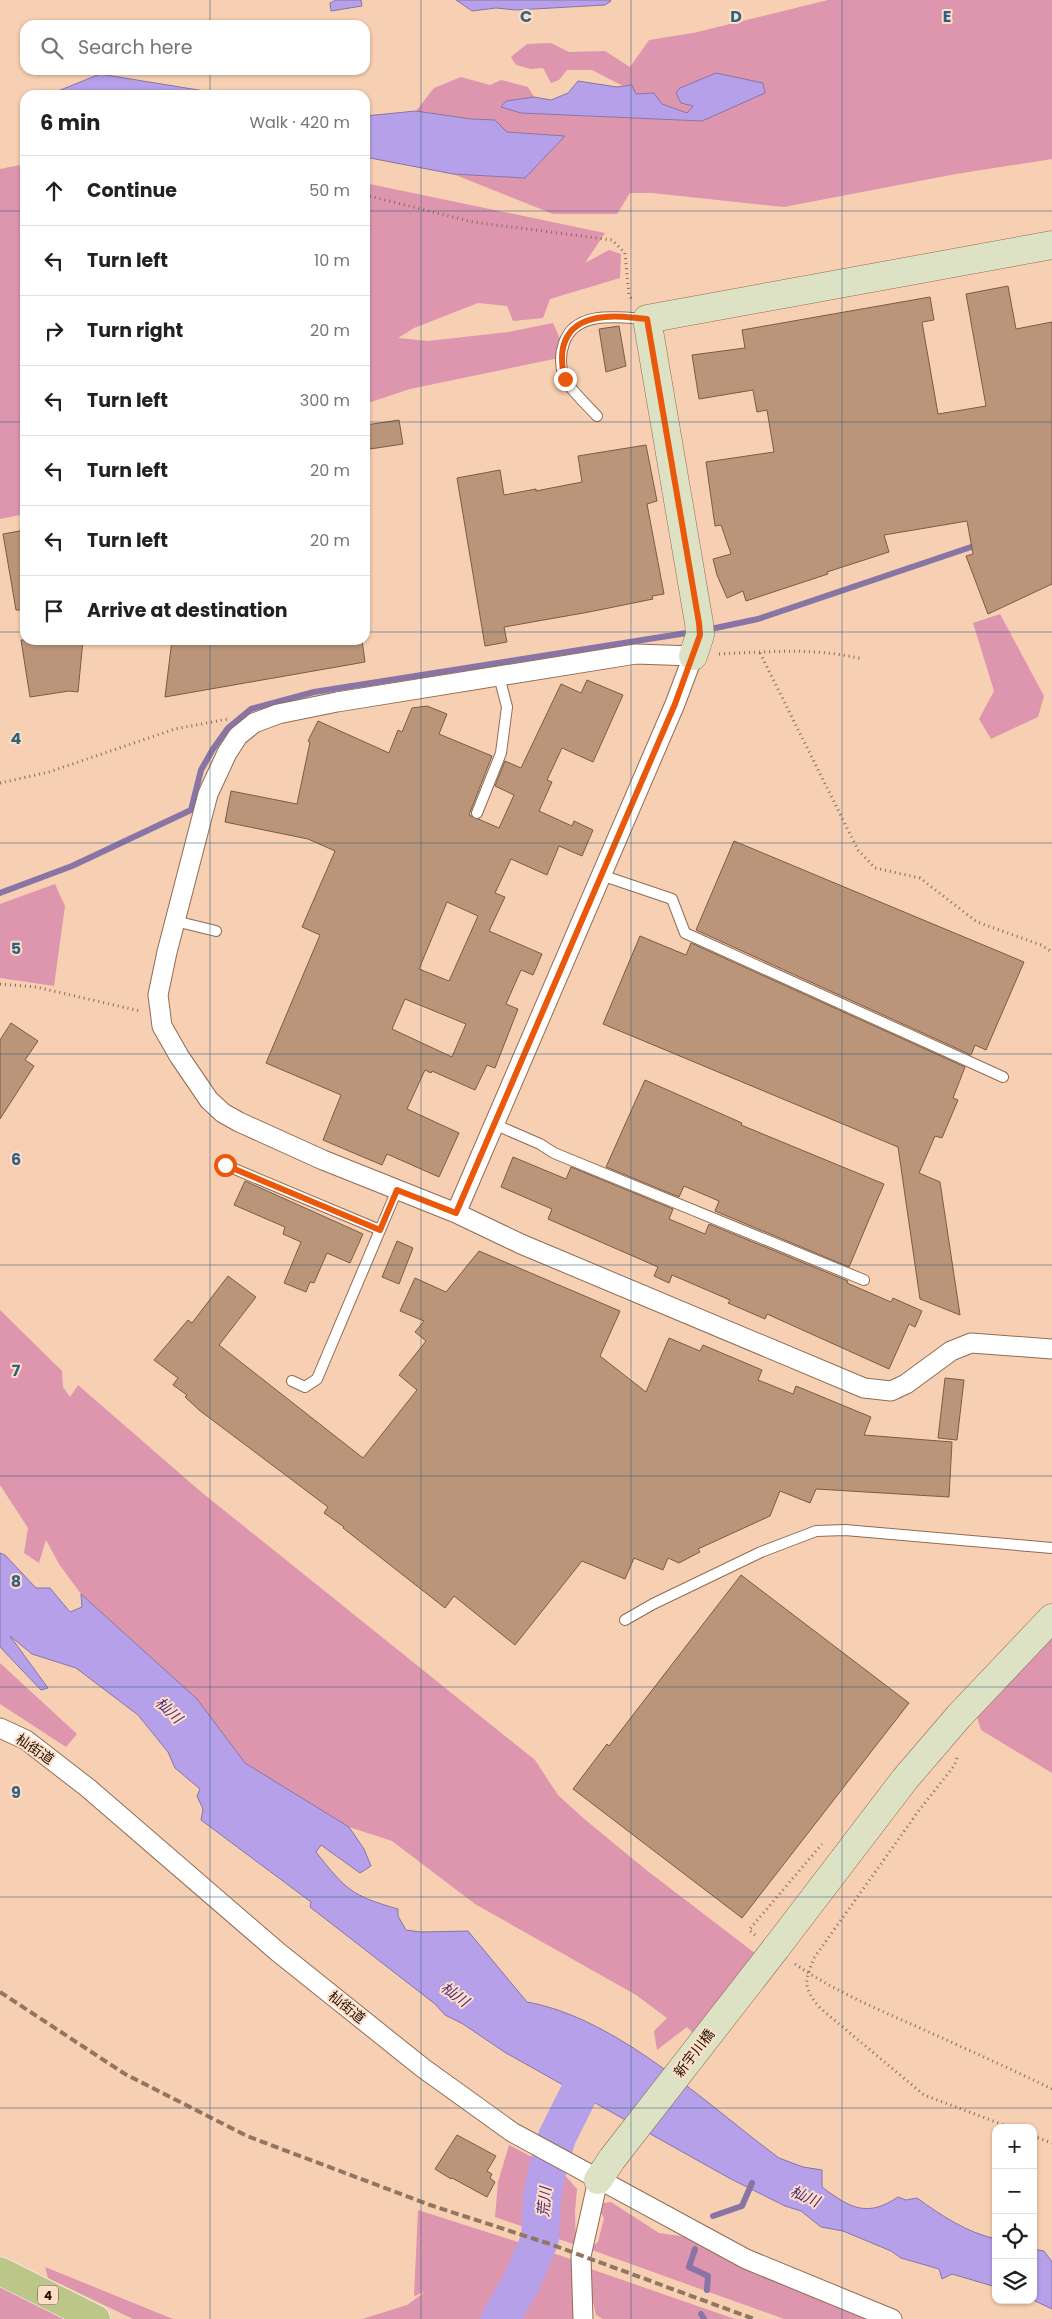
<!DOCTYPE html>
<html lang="en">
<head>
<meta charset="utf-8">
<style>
	:root { --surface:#fff; --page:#f2f2f2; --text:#202124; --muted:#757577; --line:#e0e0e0 }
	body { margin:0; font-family:Poppins,"Noto Sans JP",sans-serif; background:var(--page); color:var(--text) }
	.controls { position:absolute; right:15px; bottom:15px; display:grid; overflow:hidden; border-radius:10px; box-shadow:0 1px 4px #0004 }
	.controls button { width:45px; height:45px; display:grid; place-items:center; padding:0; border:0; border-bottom:1px solid var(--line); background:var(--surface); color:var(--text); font:25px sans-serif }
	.stop { position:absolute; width:15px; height:15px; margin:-11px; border:4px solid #ea580c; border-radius:50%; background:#fff }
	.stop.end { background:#ea580c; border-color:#fff; box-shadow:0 1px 5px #0008 }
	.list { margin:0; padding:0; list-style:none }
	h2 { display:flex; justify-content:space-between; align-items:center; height:65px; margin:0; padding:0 20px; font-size:21px }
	h2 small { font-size:16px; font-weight:400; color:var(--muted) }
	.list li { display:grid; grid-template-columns:32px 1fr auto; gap:15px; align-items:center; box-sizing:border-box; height:70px; padding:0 20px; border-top:1px solid var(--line) }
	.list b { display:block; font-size:19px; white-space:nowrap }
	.list em { font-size:16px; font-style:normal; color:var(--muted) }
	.icon { flex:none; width:28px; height:28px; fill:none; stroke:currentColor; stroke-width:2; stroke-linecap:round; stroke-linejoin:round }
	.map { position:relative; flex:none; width:1052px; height:2319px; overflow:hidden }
	.search { position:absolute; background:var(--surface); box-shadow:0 1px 4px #0004; left:20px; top:20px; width:350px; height:55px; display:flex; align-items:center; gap:12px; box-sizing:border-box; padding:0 18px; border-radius:15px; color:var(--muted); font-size:19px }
	.panel { position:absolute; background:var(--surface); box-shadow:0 1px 4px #0004; left:20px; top:90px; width:350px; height:555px; border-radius:15px }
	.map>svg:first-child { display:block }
	.green { fill:#de96af }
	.water { fill:#b5a0e9; stroke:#8875a5 }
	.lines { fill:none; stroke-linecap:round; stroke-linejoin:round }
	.stream { stroke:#8875a5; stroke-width:6 }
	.river { stroke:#b5a0e9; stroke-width:38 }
	.building { fill:#ba957a; stroke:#7d5b42; fill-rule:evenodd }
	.lane-casing { stroke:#906c53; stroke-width:12 }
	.street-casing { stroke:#906c53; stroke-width:21 }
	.secondary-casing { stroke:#906c53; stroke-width:29 }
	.primary-casing { stroke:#fff; stroke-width:29 }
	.path { stroke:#876c59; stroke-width:3; stroke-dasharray:1 4; stroke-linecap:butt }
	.lane { stroke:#fff; stroke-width:10 }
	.street { stroke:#fff; stroke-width:19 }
	.secondary { stroke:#dee2c4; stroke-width:28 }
	.primary { stroke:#bdc689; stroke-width:28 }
	.rail { stroke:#927662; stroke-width:4; stroke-dasharray:8 4; stroke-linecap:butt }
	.secondary-bridge-casing { stroke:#906c53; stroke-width:29; stroke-linecap:butt }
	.secondary-bridge { stroke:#dee2c4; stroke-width:28 }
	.route { stroke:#ea580c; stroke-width:6 }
	.grid { fill:none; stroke:#30617f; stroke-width:1; stroke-opacity:0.55 }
	.labels { text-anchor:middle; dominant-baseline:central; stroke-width:4; stroke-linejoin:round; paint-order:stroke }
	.shield { fill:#fedec7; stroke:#624e41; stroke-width:1 }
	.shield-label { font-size:12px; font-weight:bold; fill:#1f1107 }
	.street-label { font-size:14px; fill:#1f1107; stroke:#fedec7 }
	.water-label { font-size:15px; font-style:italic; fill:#4c2b7f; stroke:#fedec7 }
	.grid-label { font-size:16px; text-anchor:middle; font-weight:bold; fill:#30617f; stroke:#fedec7; stroke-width:4; stroke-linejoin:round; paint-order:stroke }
</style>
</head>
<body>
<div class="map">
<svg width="1052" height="2319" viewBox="0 0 1052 2319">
	<rect width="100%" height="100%" fill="#f7cfb2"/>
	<path class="green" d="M828,0H1052V159L956,174L784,207L652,193H630L617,214H553L453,174L524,178L565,136L507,132L495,120L471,119L416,111L434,88L461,77L490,85L501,80L528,87L534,97L507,101L501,107L521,113L702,121L693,106L687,113L662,104L654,94H636L632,85L623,86L592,70H567L559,80L551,83L543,68L531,69L516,65L511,57L527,44L551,43L569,52L605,51L630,67L649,40L693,33Z
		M25,164V514L0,519V169Z
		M365,183L605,233L585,263L609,250L621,254L620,278L550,299L543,318L513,321L507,306L478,303L414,328L398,338L428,341L508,332L553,323L561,341L559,358L410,389L365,404Z
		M1000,614L1044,696L1038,717L991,739L979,719L994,691L973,623Z
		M55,884L65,906L54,986L0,978V904Z
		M0,1310L62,1371L63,1387L70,1397L78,1385L200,1491L535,1760L558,1795L582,1817L645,1869L756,1954L693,2033L687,2027L657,2050L654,2031L667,2018L636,1995L475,1904L392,1841L349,1827L245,1763L197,1699L81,1594L59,1564L46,1540L39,1563L24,1553L28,1528L0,1485Z
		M1052,1632V1773L981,1730L976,1714Z
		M0,1663L77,1734L66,1747L0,1704Z
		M509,2145L563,2173L577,2189L575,2212L576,2245L495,2217L498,2182Z
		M611,2202L659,2233L687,2237L869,2319H784L589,2249L598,2242L604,2218L600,2211L603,2203Z
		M418,2210L574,2260V2319H362L407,2305L425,2292L414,2296Z
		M45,2267L173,2319H133L48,2278Z
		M585,2267L735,2319H603L596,2315Z
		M0,2285L67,2319H0Z"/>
	<path class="water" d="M336,0H361L362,6L331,11L330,3Z
		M456,0H610L611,1L605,5L516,10L496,8L472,11Z
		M716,73L763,83L765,93L702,121L521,113L501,107L506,101L534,97L551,100L568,93L578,81L617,87L632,85L636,94L654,93L662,104L687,113L693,106L681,103L676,93L680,88Z
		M100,74L229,95H56L53,93Z
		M416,111L471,119L495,120L507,132L565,136L525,178L453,174L365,157V116Z
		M0,1553L5,1555L36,1588H50L70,1612L82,1607L81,1594L197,1699L245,1763L349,1827L364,1849L371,1866L360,1873L321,1845L316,1852C346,1890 352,1896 398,1909V1916L406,1930L421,1932L468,1931L527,2002C617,2018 705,2103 779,2158L803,2167L822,2170V2187C850,2208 867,2218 898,2197L906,2200L917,2198C942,2216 966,2232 996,2239V2287L952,2274L942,2279L939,2269L901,2258L891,2251L843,2231L821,2227L801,2211L785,2206L729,2178L506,2053L463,2024L445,2015L435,2004L310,1907L311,1902L201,1820L203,1809L197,1796L200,1789L175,1768L168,1752L138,1715L76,1668L32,1654L10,1636L48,1688L41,1690L0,1647Z
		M1033,2249L1044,2251L1052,2262V2309L1033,2300Z"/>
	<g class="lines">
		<path class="stream" d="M706,630L758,619L980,544
			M0,893L72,866L191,810L201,770L213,749L228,728L251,709L314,692L693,632
			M713,2216L742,2206L752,2183
			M695,2249L689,2267L708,2276L707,2290
			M701,2314L704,2319"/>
		<path class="river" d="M500,2319L522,2281L540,2239L542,2197L547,2171L557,2137L584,2083"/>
	</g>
	<path class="building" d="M1008,286L1016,329L1052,322V584L988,614L966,556L973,554L967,521L884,535L889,552L827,572L828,574L746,601L743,591L727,598L717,575L713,559L731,554L721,525L715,526L706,462L774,452L767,410L757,412L753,390L699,399L692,355L745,348L742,330L930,297L934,320L922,322L938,414L986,406L966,294Z
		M619,326L626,366L606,372L599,329Z
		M399,420L403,444L370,449L366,425Z
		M646,445L657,501L647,504L664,594L652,596L653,599L589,612L504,627L507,642L485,646L457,478L500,470L504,495L536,489V491L582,482L578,456Z
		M25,530V610H16L3,534Z
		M21,640H83L78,692L69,691L30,697Z
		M172,640H362L365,662L165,697Z
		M587,680L623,695L593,762L562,748L547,780L552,782L539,811L572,826L574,821L593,830L582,856L559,846L547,875L511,859L495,893L505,897L489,931L542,954L533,975L521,970L506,1004L518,1009L495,1068L487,1065L475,1090L432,1071L431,1073L425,1070L407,1109L459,1133L439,1177L387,1154L382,1165L323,1140L341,1095L266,1063L320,935L302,927L335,851L308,839L225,822L231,791L297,804L310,742L308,741L318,721L389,753L398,730L402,732L412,708L427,706L447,714L439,734L492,756L469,815L499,828L514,795L495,786L505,761L521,768L561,684L581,693ZM447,902L478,916L449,981L419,969ZM405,999L466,1024L452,1057L392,1029Z
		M734,841L1024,962L986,1050L975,1045L971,1055L696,930Z
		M640,936L686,955L691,943L965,1067L953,1098L958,1100L942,1138L935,1136L919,1173L940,1182L960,1315L920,1299L898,1147L603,1024Z
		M11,1023L38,1041L25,1060L34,1066L0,1119V1040Z
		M645,1080L742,1123L741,1125L884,1184L849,1267L715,1211L719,1201L684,1186L679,1197L606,1167Z
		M513,1157L566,1179L571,1167L673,1209L669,1219L705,1234L709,1224L848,1281L847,1283L891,1302L893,1298L922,1311L915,1327L909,1324L889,1369L767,1314L765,1319L728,1303L730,1300L672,1275L669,1283L654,1276L658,1267L548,1219L552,1209L501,1187Z
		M245,1181L363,1234L350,1263L327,1253L314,1283L310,1282L306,1292L284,1283L301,1242L283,1234L285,1227L234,1205Z
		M397,1241L413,1248L399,1284L382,1277Z
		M479,1251L620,1311L600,1356L646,1392L669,1338L700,1351L703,1345L762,1370L758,1380L793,1394L796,1386L871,1417L864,1435L952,1442L949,1497L816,1489L810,1503L780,1491L770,1516L698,1549L700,1552L679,1563L668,1558L663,1570L634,1558L625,1579L582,1561L515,1645L454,1596L445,1608L343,1528L344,1527L324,1513L328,1507L199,1410L185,1397L187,1395L173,1385L178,1378L154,1360L188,1320L192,1323L228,1276L256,1297L219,1345L363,1458L417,1390L399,1375L426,1341L415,1332L424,1321L400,1311L415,1278L446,1292Z
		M945,1378L964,1380L957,1440L938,1438Z
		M741,1575L909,1703L742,1918L573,1789L607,1744L609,1746Z
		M457,2135L496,2156L487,2171L492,2174L490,2178L495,2182L487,2197L452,2178L451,2179L435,2169Z"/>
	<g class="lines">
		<g class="lane-casing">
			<path id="lane" d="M597,416C588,406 569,389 564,377C560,366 560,354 564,343C575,310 619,317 646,319
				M477,813L501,753L507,707L499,676
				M601,875L672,899L685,933L1003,1077
				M175,921L216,931
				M494,1124L540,1144L554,1153L864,1280
				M225,1165L380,1230
				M292,1381L305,1387L317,1379L397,1190
				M625,1620L653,1604L761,1552L816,1531L845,1530L1052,1548"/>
		</g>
		<g class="street-casing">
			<path id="street" d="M456,1213L675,704L693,656L636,654L337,702L278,714L254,723L238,736L227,753L208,794L167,952L158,995L162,1026L179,1056L209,1100L223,1113L239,1122L323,1160L456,1213L521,1244L864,1388L891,1391L906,1384L951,1351L971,1343L1052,1349
				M0,1728L26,1740L88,1788L278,1952L423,2068L512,2132L746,2259L892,2319
				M583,2319L581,2256L598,2180"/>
		</g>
		<g class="secondary-casing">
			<path id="secondary" d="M693,656L700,635L699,623L647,319L1052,245
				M776,1948L905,1779L959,1716L1052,1618
				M598,2180L612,2159"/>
		</g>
		<g class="primary-casing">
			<path id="primary" d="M0,2271L96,2319"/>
		</g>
		<path class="path" d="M365,195L473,222L612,240L625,253L629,295L633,301
			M760,653L858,850L875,868L920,878L977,922L1041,945L1052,952
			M719,654C771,652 812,647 863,659
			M0,783L49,772L175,729L228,719
			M0,984L36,987L140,1011
			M957,1758L954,1766L920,1809L814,1958C804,1983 803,1987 820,2008L924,2095L1012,2128
			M755,1935L749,1930L822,1844
			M795,1964C834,1991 877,2009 920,2028C964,2048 1009,2068 1052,2089
			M1033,2136L1052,2143"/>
		<use href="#lane" class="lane"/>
		<use href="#street" class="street"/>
		<use href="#secondary" class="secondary"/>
		<use href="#primary" class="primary"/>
		<path class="rail" d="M0,1992L125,2074L247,2136L430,2205L550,2244L754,2319"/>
		<g class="secondary-bridge-casing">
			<path id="secondary-bridge" d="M612,2159L776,1948"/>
		</g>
		<use href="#secondary-bridge" class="secondary-bridge"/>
	</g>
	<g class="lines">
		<path class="route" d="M225,1165L380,1230L397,1190L456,1213L675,704L700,635L699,623L647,319C633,318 618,315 605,317C567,320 556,345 565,379"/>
	</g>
	<path class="grid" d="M210,0V25M421,0V2319M631,0V2319M842,0V2319M210,70V95M0,211H25M365,211H1052M0,422H25M365,422H1052M0,632H25M365,632H1052M210,640V2319M0,843H1052M0,1054H1052M0,1265H1052M0,1476H1052M0,1687H1052M0,1897H1052M0,2108H1052"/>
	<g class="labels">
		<rect class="shield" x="38" y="2285.5" width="20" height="19" rx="4"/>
		<g class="shield-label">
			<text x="48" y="2295">4</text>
		</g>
		<g class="street-label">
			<text transform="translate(35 1749) rotate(34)">杣街道</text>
			<text transform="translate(347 2007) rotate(39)">杣街道</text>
			<text transform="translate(694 2053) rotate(-52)">新宇川橋</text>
		</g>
		<g class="water-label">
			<text transform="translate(169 1710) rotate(43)">杣川</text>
			<text transform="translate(455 1994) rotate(36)">杣川</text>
			<text transform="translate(805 2196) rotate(24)">杣川</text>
			<text transform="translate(544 2202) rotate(-85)">荒川</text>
		</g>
	</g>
	<g class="grid-label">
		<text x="526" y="22">C</text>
		<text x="736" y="22">D</text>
		<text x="947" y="22">E</text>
		<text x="16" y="744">4</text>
		<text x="16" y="954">5</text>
		<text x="16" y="1165">6</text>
		<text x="16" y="1376">7</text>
		<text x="16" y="1587">8</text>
		<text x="16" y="1798">9</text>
	</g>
</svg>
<div class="controls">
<button>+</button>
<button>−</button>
<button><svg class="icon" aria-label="locate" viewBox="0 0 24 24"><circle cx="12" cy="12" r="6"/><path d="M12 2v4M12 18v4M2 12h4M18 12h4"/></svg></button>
<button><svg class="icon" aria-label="layers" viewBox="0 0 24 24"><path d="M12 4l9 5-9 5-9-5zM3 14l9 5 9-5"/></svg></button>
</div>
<div class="stop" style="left:225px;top:1165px"></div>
<div class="stop end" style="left:565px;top:379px"></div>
<div class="search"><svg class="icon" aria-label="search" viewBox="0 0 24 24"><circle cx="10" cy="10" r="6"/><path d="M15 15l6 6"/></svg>Search here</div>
<section class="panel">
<h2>6 min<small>Walk · 420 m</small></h2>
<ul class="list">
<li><svg class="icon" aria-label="ahead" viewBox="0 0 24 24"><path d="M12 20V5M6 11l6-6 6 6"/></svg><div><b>Continue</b></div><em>50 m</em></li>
<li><svg class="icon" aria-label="left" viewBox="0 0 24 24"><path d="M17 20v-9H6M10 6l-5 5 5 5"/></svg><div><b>Turn left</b></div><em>10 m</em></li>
<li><svg class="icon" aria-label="right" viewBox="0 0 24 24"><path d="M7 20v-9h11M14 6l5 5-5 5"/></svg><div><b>Turn right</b></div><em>20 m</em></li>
<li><svg class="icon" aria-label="left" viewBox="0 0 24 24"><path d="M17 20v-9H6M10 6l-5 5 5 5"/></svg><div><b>Turn left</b></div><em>300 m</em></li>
<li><svg class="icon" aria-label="left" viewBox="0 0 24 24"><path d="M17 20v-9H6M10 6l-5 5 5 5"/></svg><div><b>Turn left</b></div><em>20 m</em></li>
<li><svg class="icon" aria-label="left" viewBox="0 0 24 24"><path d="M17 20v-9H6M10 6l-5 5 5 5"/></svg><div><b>Turn left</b></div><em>20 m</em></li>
<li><svg class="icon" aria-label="arrive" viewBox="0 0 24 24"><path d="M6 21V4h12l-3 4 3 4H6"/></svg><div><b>Arrive at destination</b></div></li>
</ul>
</section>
</div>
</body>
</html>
